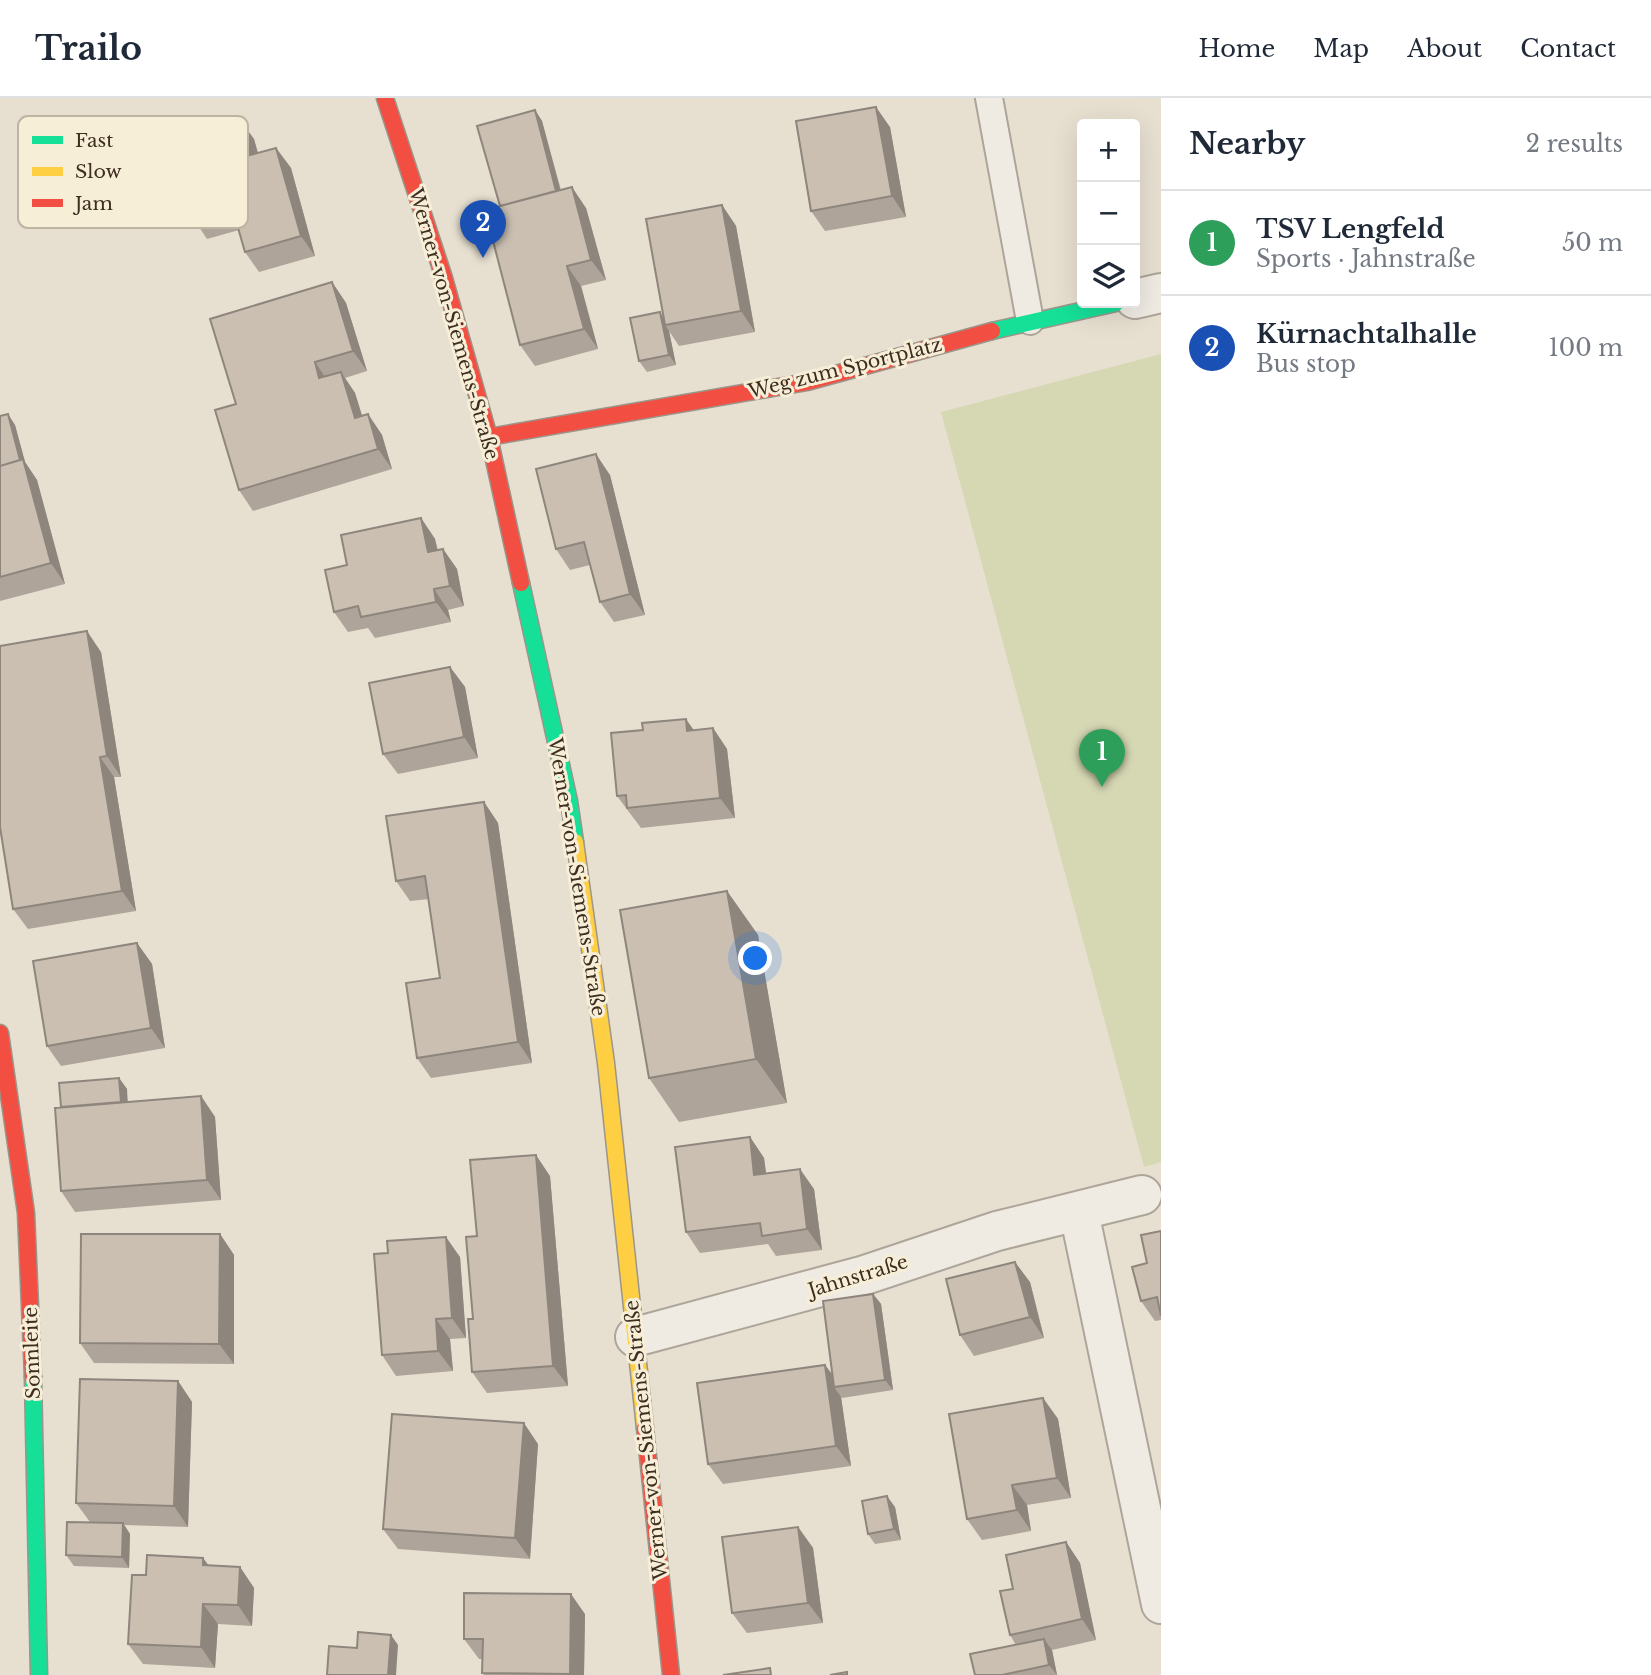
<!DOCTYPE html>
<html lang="en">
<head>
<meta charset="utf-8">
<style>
	:root { --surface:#fff; --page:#f6f6f7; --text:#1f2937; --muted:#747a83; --line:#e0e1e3; --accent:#0f766e }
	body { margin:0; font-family:"Libre Baskerville",serif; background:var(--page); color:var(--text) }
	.controls { position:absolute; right:21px; top:21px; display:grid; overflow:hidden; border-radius:7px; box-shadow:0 7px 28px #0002 }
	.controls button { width:63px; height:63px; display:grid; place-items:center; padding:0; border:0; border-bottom:2px solid var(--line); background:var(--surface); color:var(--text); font:35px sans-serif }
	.you { position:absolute; left:756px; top:861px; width:24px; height:24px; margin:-18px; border:5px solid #fff; border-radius:50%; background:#1a73e8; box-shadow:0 0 0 10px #1a73e833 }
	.badge { display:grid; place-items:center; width:46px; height:46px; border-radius:50%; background:var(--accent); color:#fff; font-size:23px; font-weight:700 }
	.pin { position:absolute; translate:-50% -58px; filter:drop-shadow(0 2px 4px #0008) }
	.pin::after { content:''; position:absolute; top:37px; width:24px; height:21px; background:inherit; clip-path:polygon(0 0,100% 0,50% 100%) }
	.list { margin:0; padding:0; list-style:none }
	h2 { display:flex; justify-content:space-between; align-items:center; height:91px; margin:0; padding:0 28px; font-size:30px }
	h2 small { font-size:23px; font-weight:400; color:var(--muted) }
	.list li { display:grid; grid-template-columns:46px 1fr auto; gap:21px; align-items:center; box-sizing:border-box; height:105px; padding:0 28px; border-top:2px solid var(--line) }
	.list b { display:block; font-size:26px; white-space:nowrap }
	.list p { margin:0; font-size:23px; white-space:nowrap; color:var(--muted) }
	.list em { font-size:23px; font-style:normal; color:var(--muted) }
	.icon { flex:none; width:38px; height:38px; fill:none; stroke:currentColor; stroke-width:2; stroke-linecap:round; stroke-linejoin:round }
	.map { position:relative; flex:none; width:1161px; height:1577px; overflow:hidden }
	header { display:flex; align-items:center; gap:42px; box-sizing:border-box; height:98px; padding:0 35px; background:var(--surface); border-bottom:2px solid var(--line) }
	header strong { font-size:33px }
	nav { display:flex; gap:38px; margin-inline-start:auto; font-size:24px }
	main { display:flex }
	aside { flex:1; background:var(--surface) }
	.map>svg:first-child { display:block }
	.green { fill:#d6d7b3 }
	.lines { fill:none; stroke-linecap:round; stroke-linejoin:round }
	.lane-casing { stroke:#ada599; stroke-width:30 }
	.street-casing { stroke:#ada599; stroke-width:42 }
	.fast-casing { stroke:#9c958a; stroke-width:19 }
	.slow-casing { stroke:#9c958a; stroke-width:19 }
	.jam-casing { stroke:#9c958a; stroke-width:19 }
	.lane { stroke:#efebe3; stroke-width:26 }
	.street { stroke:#efebe3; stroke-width:38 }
	.fast { stroke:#16e098; stroke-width:16 }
	.slow { stroke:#ffcf43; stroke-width:16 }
	.jam { stroke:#f24e42; stroke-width:16 }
	.wall { fill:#afa499 }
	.shaded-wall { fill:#8e867d }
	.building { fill:#cbbfb2; stroke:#8e867d; stroke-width:2 }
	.labels { text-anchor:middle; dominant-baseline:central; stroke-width:6; stroke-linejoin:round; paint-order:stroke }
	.street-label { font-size:19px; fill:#3d2e20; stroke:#f7eed8 }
	.key { fill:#f7eed8; stroke:#bfb4a1; stroke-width:2 }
	.key-label { font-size:19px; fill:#3d2e20 }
</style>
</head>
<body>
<header>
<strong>Trailo</strong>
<nav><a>Home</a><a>Map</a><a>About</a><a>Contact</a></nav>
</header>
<main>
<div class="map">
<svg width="1161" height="1577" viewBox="0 0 1161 1577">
	<rect width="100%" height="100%" fill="#e7e0d1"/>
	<path class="green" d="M1161,256V1064L1144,1069L941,314Z"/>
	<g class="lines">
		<g class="lane-casing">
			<path id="lane" d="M989,0L1030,223"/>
		</g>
		<g class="street-casing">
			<path id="street" d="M1135,201L1161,195
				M1079,1114L1161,1506
				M635,1239L865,1177L997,1133L1142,1097"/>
		</g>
		<g class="fast-casing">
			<path id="fast" d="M992,233L1116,205
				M521,485L569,703L575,744
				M33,1279L39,1577"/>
		</g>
		<g class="slow-casing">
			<path id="slow" d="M575,744L606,965L645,1330"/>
		</g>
		<g class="jam-casing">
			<path id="jam" d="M385,0L444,180L489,339L521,485
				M489,339L807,284L992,233
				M0,935L26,1115L33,1279
				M645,1330L671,1577"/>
		</g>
		<use href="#lane" class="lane"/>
		<use href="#street" class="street"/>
		<use href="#fast" class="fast"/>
		<use href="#slow" class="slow"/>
		<use href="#jam" class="jam"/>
	</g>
	<path class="wall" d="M535,12L542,23L561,92L586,110L606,182L581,188L598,251L535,268L520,247L500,108Z
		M239,21L254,41L258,55L276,50L291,70L315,158L259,174L245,154L239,132L207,141L193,120Z
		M890,29L906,119L825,133L811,113Z
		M722,107L736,128L755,234L679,248L669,233L676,267L647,274L639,263Z
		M332,184L346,205L367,273L345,280L355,295L362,318L368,316L382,337L392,371L253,413L239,392L236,306Z
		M0,318L15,327L25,364L37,382L65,486L0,503Z
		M610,377L645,517L614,524L600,504L590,467L570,472L556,451Z
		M421,420L435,441L438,452L443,451L457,471L464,508L448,512L451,524L375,540L368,530L348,534L334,514L347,467Z
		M101,554L121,679H114L136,813L28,831L13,811Z
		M450,569L465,589L478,660L398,676L383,656Z
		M713,630L727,651L735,720L641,730L617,698L694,632Z
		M484,704L498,725L532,965L431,980L417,960L440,880L429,801L410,803L396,783Z
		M727,793L758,837L787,1005L679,1024L649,980Z
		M137,845L152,866L165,950L61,968L47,948Z
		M119,980L127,991V1004L201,998L215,1019L221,1102L75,1114L61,1093V1009Z
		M750,1039L764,1060L766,1075L814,1091L822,1152L776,1158L768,1146L700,1155L686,1134Z
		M550,1078L568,1288L487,1295L472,1274L477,1138Z
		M1161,1133V1222L1155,1223L1141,1203L1147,1165Z
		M220,1136L234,1157V1266L94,1265L80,1245Z
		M460,1159L466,1240L450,1241L453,1273L396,1278L382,1257Z
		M1030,1184L1044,1240L974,1258L960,1237Z
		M873,1196L881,1206L893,1292L842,1300L841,1299L851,1368L723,1386L708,1366L825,1267L833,1277Z
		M178,1283L192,1304L188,1429L124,1427L130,1436L129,1470L74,1468L66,1457L90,1424L76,1405Z
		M1043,1300L1058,1321L1071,1400L1027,1407L1031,1433L982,1442L967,1421Z
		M538,1346L530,1461L398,1451L383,1431Z
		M895,1409L901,1442L875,1446L868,1436Z
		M798,1429L813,1450L823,1525L747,1535L732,1515Z
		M1066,1444L1080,1465L1096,1542L1052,1552L1057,1577H975L1016,1547L1010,1537L1013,1491Z
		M203,1460L209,1468L240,1469L254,1490L252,1528L218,1526L215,1570L143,1566L128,1546L146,1477Z
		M585,1516L584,1577H484L482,1575L483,1561H479L464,1541Z"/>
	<path class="shaded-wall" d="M876,9L890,29L906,119L892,98Z
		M535,12L542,23L564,106L557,96Z
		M239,21L254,41L264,78L250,57Z
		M276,50L291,70L315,158L301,138Z
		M572,89L586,110L606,182L591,162Z
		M722,107L736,128L755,234L741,213Z
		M567,168L581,188L598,251L584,231Z
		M332,184L346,205L367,273L353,253Z
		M660,214L667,225L665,227L669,233L676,267L669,257Z
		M315,264L329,285L319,280Z
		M341,274L355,295L369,340L355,320Z
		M8,316L15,327L25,364L37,382L65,486L51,465L20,364Z
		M368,316L382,337L392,371L378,351Z
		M596,356L610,377L645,517L630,496Z
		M421,420L435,441L442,475L428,454Z
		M443,451L457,471L464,508L450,488Z
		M434,491L448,512L451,524L436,504Z
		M87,533L101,554L121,679L107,658Z
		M450,569L465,589L478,660L464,639Z
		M686,621L700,641L687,633Z
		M713,630L727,651L735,720L720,700Z
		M100,659L114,679L136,813L122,793Z
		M484,704L498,725L532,965L518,944Z
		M727,793L758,837L787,1005L756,961Z
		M137,845L152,866L165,950L151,930Z
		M119,980L127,991L129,1025L121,1015Z
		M201,998L215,1019L221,1102L207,1082Z
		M750,1039L764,1060L769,1097L754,1077Z
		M536,1057L550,1078L568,1288L553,1268Z
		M800,1071L814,1091L822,1152L807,1131Z
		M220,1136L234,1157V1266L219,1246Z
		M446,1139L460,1159L466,1240L452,1220Z
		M1015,1164L1030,1184L1044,1240L1030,1219Z
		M873,1196L881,1206L893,1292L885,1282Z
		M436,1221L450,1241L453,1273L438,1253Z
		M825,1267L840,1287L834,1289L841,1299L851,1368L836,1348Z
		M178,1283L192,1304L188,1429L174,1408Z
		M1043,1300L1058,1321L1071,1400L1057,1380Z
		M524,1325L538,1346L530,1461L515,1440Z
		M1012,1387L1027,1407L1031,1433L1017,1412Z
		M887,1398L895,1409L901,1442L894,1431Z
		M123,1425L130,1436L129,1470L122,1459Z
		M798,1429L813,1450L823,1525L808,1505Z
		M1066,1444L1080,1465L1096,1542L1082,1521Z
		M203,1460L218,1480L203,1467Z
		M240,1469L254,1490L252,1528L238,1507Z
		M571,1496L585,1516L584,1577H570V1576Z
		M203,1506L218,1526L215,1570L201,1549Z
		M391,1537L398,1547L396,1577H388Z
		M1044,1541L1052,1552L1057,1577L1049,1567Z"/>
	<path class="building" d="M876,9L892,98L811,113L796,23Z
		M535,12L556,93L500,108L477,28Z
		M239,21L250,57L276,50L301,138L245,154L232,109L193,120L170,40Z
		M572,89L591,162L567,168L584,231L520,247L485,112Z
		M722,107L741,213L665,227L646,121Z
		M332,184L353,253L315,264L319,280L341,274L355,320L368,316L378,351L239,392L215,312L236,306L210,221Z
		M660,214L669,257L639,263L630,220Z
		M8,316L20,362L0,368V318Z
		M596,356L630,496L600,504L584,444L556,451L536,371Z
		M23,361L51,465L0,479V368Z
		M421,420L428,454L443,451L450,488L434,491L436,504L361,519L358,508L334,514L325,472L347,467L341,437Z
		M87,533L107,658L100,659L122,793L13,811L0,729V548Z
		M450,569L464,639L383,656L369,585Z
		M686,621L687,633L713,630L720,700L627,710L626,697L617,698L611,635L643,632L642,625Z
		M484,704L518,944L417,960L406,885L440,880L425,778L396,783L386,718Z
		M727,793L756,961L649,980L620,812Z
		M137,845L151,930L47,948L33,863Z
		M119,980L121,1004L61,1009L59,985Z
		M201,998L207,1082L61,1093L55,1010Z
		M750,1039L754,1077L800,1071L807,1131L762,1138L760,1125L686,1134L675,1049Z
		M536,1057L553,1268L472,1274L468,1221H473L466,1139L477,1138L470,1062Z
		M1161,1133V1218L1157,1199L1141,1203L1132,1169L1147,1165L1141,1137Z
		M81,1136H220L219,1246L80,1245Z
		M446,1139L452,1220L436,1221L438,1253L382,1257L374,1156L388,1155L387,1143Z
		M1015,1164L1030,1219L960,1237L946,1181Z
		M873,1196L885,1282L834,1289L823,1203Z
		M825,1267L836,1348L708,1366L697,1285Z
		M80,1281L178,1283L174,1408L76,1405Z
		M1043,1300L1057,1380L1012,1387L1017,1412L967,1421L949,1316Z
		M392,1316L524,1325L515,1440L383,1431Z
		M887,1398L894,1431L868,1436L862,1403Z
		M67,1424L123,1425L122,1459L66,1457Z
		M798,1429L808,1505L732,1515L722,1439Z
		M1066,1444L1082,1521L1010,1537L1000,1493L1013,1491L1006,1457Z
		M147,1457L203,1460V1467L240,1469L238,1507L203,1506L201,1549L128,1546L132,1477H146Z
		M464,1495L571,1496L570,1576L482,1575L483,1541H464Z
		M358,1534L391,1537L388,1577H327L329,1548L357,1550Z
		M1044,1541L1049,1567L1002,1577H975L970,1556Z
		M770,1570L771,1577H723Z
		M847,1574V1577H830Z"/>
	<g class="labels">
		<g class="street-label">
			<text transform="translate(454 226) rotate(74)">Werner-von-Siemens-Straße</text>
			<text transform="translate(845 270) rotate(-14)">Weg zum Sportplatz</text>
			<text transform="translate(577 779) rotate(81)">Werner-von-Siemens-Straße</text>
			<text transform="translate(858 1178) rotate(-17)">Jahnstraße</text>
			<text transform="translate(32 1255) rotate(-92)">Sonnleite</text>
			<text transform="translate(646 1342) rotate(-96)">Werner-von-Siemens-Straße</text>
		</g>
	</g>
	<rect x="18" y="18" width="230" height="112" rx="10" class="key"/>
	<rect x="32" y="38" width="31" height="8" fill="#16e098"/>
	<rect x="32" y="69" width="31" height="9" fill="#ffcf43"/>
	<rect x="32" y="101" width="31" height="8" fill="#f24e42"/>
	<g class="key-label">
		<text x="75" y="49">Fast</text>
		<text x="75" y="80">Slow</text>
		<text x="75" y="112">Jam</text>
	</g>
</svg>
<div class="controls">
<button>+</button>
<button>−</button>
<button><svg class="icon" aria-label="layers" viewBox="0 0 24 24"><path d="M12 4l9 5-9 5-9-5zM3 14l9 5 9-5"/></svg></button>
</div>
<div class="you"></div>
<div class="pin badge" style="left:1102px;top:689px;background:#2e9e5b">1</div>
<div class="pin badge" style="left:483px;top:160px;background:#1a4fb4">2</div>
</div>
<aside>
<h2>Nearby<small>2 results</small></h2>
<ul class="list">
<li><span class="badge" style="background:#2e9e5b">1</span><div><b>TSV Lengfeld</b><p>Sports · Jahnstraße</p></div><em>50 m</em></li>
<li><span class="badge" style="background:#1a4fb4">2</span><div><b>Kürnachtalhalle</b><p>Bus stop</p></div><em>100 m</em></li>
</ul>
</aside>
</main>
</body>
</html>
